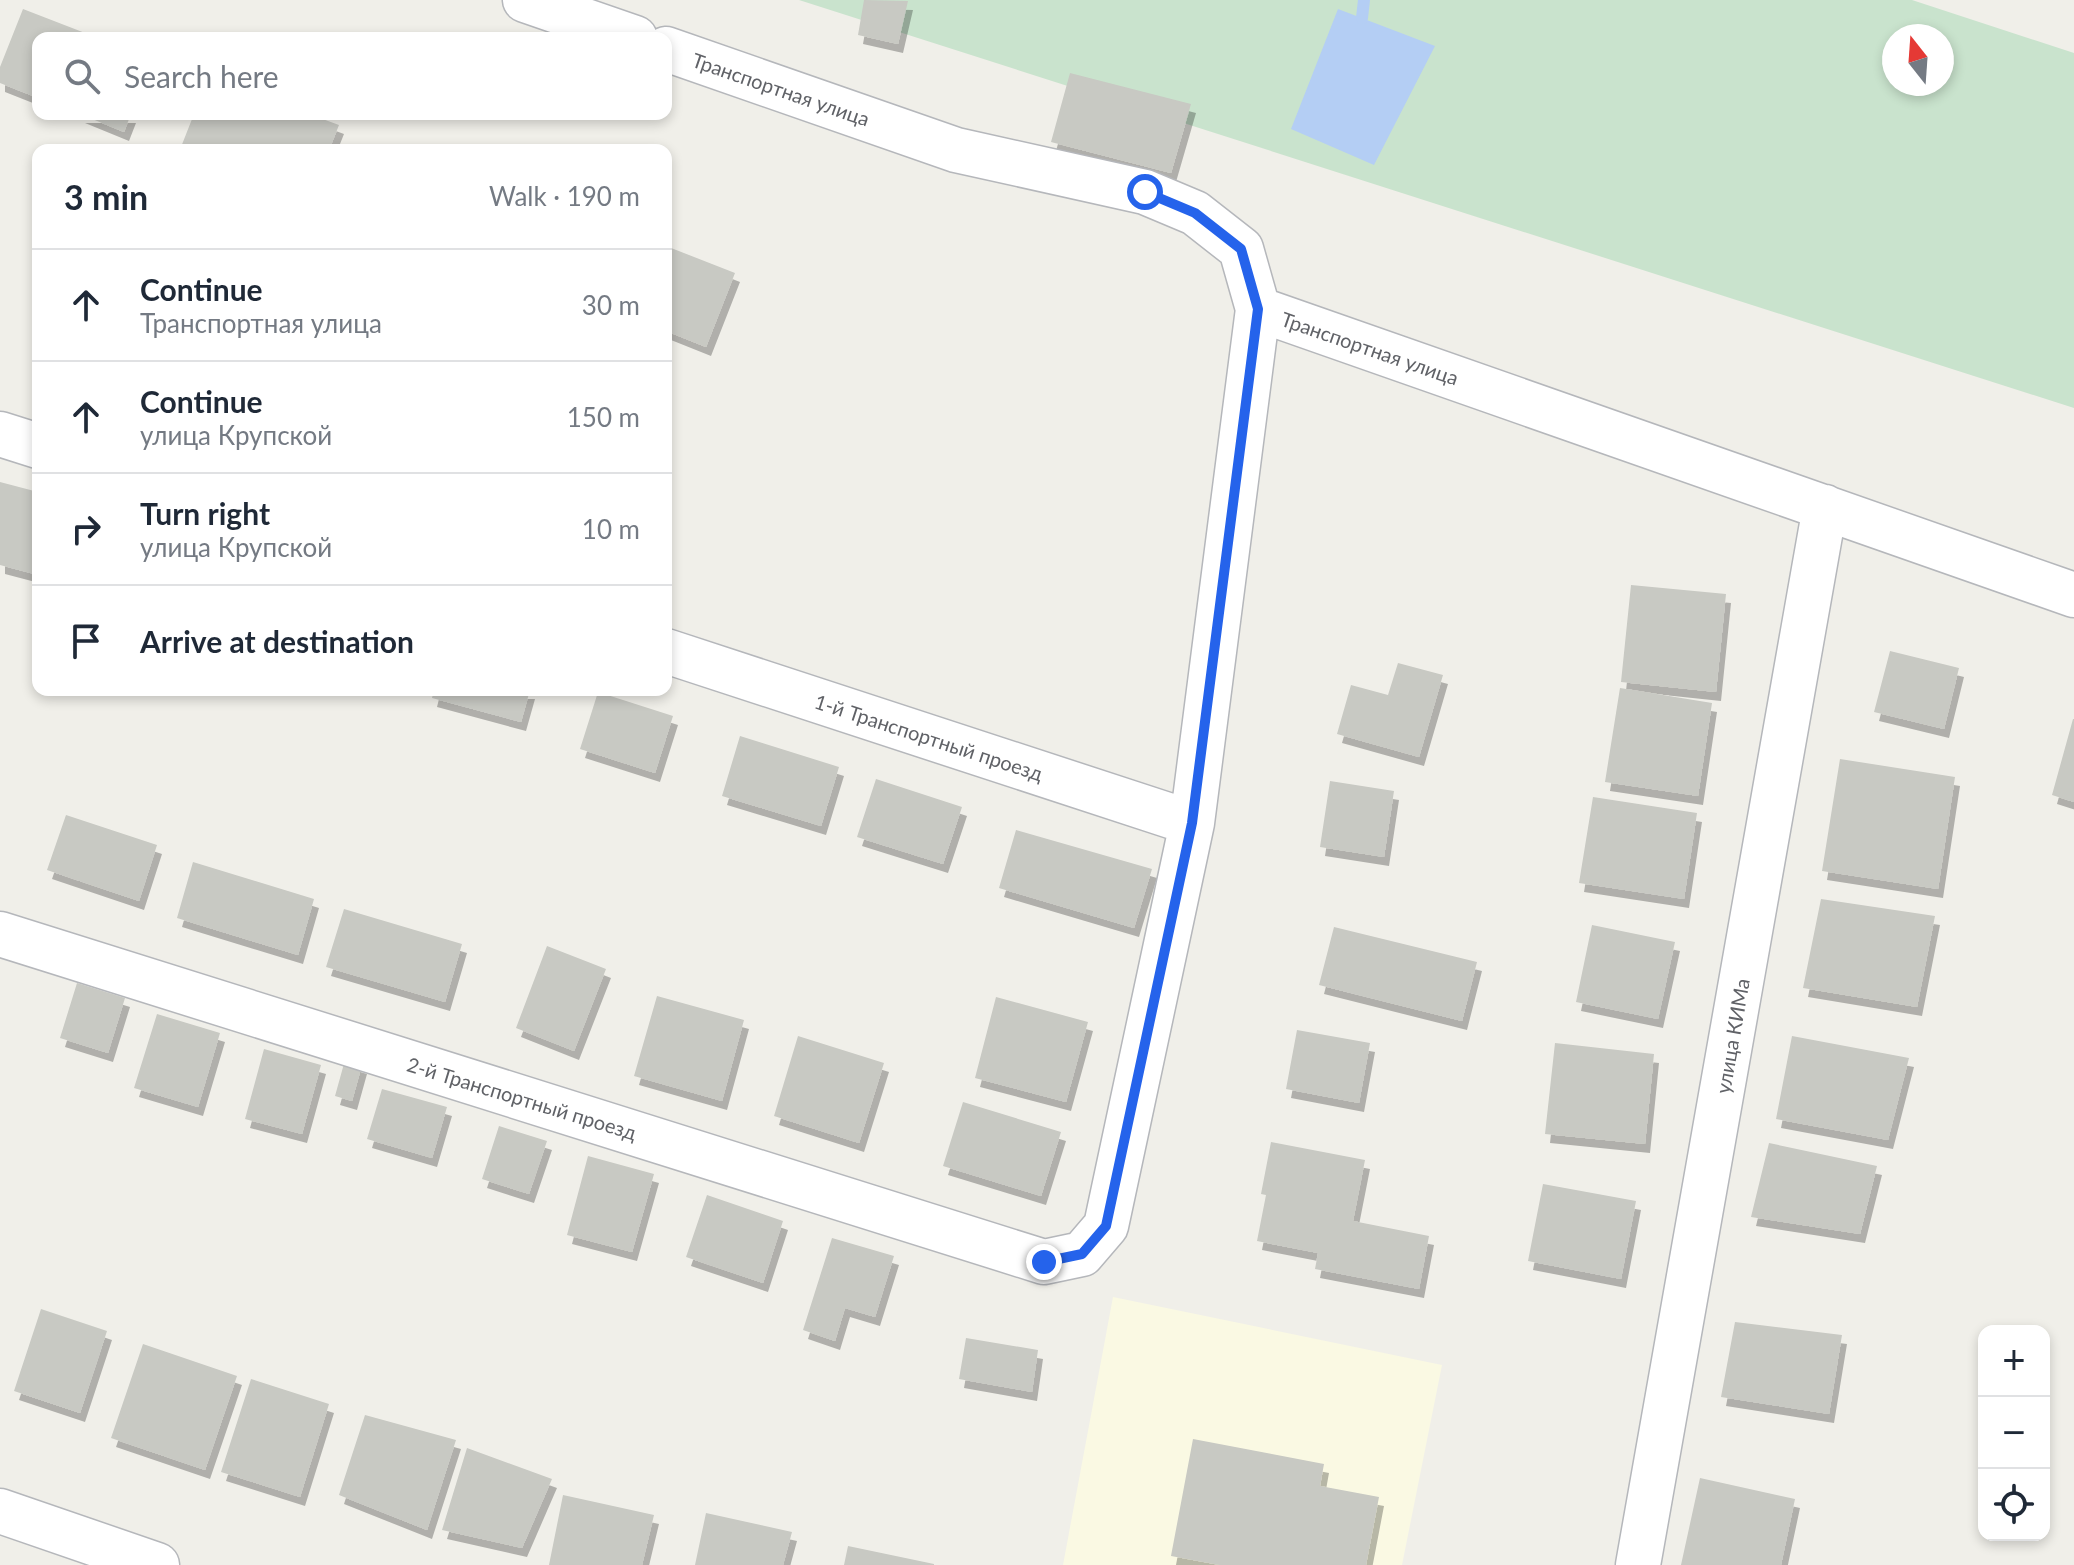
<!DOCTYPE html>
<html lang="en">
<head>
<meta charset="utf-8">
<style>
	:root { --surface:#fff; --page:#f2f2f3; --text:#1f2937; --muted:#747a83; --line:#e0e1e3 }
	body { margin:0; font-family:Lato,sans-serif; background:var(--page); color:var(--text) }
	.controls { position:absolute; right:24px; bottom:24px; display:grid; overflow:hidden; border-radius:16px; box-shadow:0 4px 12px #0003 }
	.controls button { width:72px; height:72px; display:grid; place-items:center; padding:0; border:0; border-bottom:2px solid var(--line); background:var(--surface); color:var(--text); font:40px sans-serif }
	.compass { position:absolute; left:1882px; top:24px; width:72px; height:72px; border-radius:50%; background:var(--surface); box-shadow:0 4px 12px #0003; rotate:343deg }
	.stop { position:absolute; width:24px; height:24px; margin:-18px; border:6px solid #2563eb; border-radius:50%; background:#fff }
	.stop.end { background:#2563eb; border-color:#fff; box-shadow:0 2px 8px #0008 }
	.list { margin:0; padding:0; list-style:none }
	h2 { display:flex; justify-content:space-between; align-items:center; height:104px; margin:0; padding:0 32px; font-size:34px }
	h2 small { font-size:26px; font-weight:400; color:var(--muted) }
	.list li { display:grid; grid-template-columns:52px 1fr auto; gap:24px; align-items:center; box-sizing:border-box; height:112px; padding:0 32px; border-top:2px solid var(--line) }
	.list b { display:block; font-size:30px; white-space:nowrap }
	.list p { margin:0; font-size:26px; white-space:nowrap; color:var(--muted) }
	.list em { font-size:26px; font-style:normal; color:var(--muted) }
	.icon { flex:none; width:44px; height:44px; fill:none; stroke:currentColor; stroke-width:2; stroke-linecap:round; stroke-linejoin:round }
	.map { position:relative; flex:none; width:2074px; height:1565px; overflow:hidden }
	.search { position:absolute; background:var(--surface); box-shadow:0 4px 12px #0003; left:32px; top:32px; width:640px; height:88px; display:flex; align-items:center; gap:20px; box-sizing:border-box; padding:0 28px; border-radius:16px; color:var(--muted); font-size:30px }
	.panel { position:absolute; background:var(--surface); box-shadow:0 4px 12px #0003; left:32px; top:144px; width:640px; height:552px; border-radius:16px }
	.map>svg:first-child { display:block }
	.commercial { fill:#faf9e3 }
	.green { fill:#c9e3cd; fill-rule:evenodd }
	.water { fill:#b4cef4 }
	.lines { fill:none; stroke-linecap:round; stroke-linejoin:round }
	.stream { stroke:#b4cef4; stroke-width:12 }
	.building { fill:#c8c9c3; filter:url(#shadow) }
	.minor-casing { stroke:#b5b7bb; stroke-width:47 }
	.tertiary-casing { stroke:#b5b7bb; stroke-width:47 }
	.minor { stroke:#fff; stroke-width:44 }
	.tertiary { stroke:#fff; stroke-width:44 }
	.route { stroke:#2563eb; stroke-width:10 }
	.labels { text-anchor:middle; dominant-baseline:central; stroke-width:7; stroke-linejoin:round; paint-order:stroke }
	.street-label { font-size:20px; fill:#606267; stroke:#fff }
</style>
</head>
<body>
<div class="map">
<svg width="2074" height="1565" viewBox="0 0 2074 1565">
	<defs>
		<filter id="shadow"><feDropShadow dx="5" dy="9" stdDeviation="0" flood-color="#0004"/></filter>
	</defs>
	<rect width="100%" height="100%" fill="#f0efe9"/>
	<path class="commercial" d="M1113,1297L1442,1365L1402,1565H1063Z"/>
	<path class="green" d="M799,0H1912L2074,53V408ZM1894,36H1942V84H1894Z"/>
	<path class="water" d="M1338,9L1435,46L1374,165L1291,129Z"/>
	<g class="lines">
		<path class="stream" d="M1362,18L1364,0"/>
	</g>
	<path class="building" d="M864,0L908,1L898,44L858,35Z
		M23,9L98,38H38V98L0,83V67Z
		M1070,73L1191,104L1171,173L1051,142Z
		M80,114H131L124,132Z
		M194,114H309L339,125L329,150H189L181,147Z
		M666,246L735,273L706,347L666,331Z
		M0,482L38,492V575L0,565Z
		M1631,585L1726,594L1716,692L1621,682Z
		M1890,651L1959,668L1944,729L1874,712Z
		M1398,663L1443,675L1419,757L1337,734L1351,685L1388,695Z
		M1620,688L1712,703L1698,796L1605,782Z
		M434,690H530L521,722L432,698Z
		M598,692L673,716L655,773L580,749Z
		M2073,719H2074V802L2052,795Z
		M740,736L839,767L821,826L722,796Z
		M1840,759L1955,777L1938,889L1822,871Z
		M876,779L962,807L943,864L857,837Z
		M1330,781L1394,791L1384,857L1320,847Z
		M1593,797L1697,813L1684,899L1579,883Z
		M66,815L157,845L139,901L47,870Z
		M1016,830L1152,869L1134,928L999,888Z
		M193,862L314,899L298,955L177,918Z
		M1821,899L1935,916L1917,1007L1803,988Z
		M344,909L462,944L445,1002L326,967Z
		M1592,925L1675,942L1658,1019L1576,1002Z
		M1334,927L1477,962L1462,1021L1319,985Z
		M547,946L606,969L574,1051L516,1028Z
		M77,983L125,998L108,1053L60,1038Z
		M657,996L744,1020L722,1101L634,1076Z
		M996,997L1088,1022L1066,1102L975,1078Z
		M157,1014L220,1033L198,1107L134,1088Z
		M1297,1030L1370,1043L1359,1103L1286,1089Z
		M798,1036L884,1063L859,1143L774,1116Z
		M1792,1036L1909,1058L1888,1140L1776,1119Z
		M1555,1043L1654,1054L1645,1144L1545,1134Z
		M264,1049L321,1065L302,1134L245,1119Z
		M345,1060L362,1065L352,1101L335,1096Z
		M382,1089L447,1107L432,1158L367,1139Z
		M963,1102L1061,1132L1041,1196L943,1166Z
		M499,1126L547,1141L529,1194L482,1179Z
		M1271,1142L1365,1160L1353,1221L1429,1236L1419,1289L1315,1269L1318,1253L1257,1241L1266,1195L1261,1194Z
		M1769,1143L1877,1166L1860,1234L1751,1217Z
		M588,1156L654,1174L632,1252L567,1235Z
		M1543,1184L1636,1201L1621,1279L1528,1261Z
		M707,1195L783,1221L763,1283L686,1257Z
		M832,1238L894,1256L875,1317L845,1308L835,1341L803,1330Z
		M41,1309L107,1331L80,1413L14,1391Z
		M1735,1322L1842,1335L1829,1414L1721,1397Z
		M966,1338L1038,1350L1032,1392L959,1379Z
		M143,1344L237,1376L205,1470L111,1438Z
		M251,1379L329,1404L300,1497L221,1472Z
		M365,1415L456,1440L427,1530L339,1495Z
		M1193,1439L1324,1464L1320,1486L1379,1497L1366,1565H1220L1171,1556Z
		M467,1448L552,1479L522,1548L442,1530Z
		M1700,1478L1795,1499L1781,1565H1681Z
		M563,1495L654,1515L642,1565H549Z
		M706,1513L792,1532L783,1565H695Z
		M848,1546L934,1564V1565H844Z"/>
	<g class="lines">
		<g class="minor-casing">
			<path id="minor" d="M525,0L635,38
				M666,49L956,150L1145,192L1195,213L1241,249L1258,309L2074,595
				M0,434L38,446
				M666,651L1192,823
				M0,934L1044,1262L1082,1254L1106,1226L1192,823L1258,309
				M1638,1565L1825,507"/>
		</g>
		<g class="tertiary-casing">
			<path id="tertiary" d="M0,1511L157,1565"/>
		</g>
		<use href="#minor" class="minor"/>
		<use href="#tertiary" class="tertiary"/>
	</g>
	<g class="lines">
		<path class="route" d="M1044,1262L1082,1254L1106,1226L1192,823L1258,309L1241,249L1195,213L1145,192"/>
	</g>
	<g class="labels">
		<g class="street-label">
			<text transform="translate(781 89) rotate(19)">Транспортная улица</text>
			<text transform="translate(1370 348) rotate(19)">Транспортная улица</text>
			<text transform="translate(929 737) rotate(18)">1-й Транспортный проезд</text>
			<text transform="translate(1732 1036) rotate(-80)">улица КИМа</text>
			<text transform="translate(522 1098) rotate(17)">2-й Транспортный проезд</text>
		</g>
	</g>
</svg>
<div class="controls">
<button>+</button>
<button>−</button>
<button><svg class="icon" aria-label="locate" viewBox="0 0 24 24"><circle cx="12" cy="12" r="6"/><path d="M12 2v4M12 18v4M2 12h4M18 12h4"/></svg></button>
</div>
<svg class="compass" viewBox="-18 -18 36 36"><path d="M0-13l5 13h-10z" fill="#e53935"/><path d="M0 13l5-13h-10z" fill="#747a83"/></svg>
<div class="stop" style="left:1145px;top:192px"></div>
<div class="stop end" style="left:1044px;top:1262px"></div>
<div class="search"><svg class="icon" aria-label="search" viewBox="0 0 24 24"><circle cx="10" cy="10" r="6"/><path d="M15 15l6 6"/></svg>Search here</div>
<section class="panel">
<h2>3 min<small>Walk · 190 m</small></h2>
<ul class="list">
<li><svg class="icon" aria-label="ahead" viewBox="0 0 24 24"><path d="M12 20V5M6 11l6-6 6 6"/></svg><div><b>Continue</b><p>Транспортная улица</p></div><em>30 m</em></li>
<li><svg class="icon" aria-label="ahead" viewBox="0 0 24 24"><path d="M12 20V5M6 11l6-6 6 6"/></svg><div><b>Continue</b><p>улица Крупской</p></div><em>150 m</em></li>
<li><svg class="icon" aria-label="right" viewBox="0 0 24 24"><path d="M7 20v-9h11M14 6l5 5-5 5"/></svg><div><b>Turn right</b><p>улица Крупской</p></div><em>10 m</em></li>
<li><svg class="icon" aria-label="arrive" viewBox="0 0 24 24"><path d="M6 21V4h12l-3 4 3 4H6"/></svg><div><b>Arrive at destination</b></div></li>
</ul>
</section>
</div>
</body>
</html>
